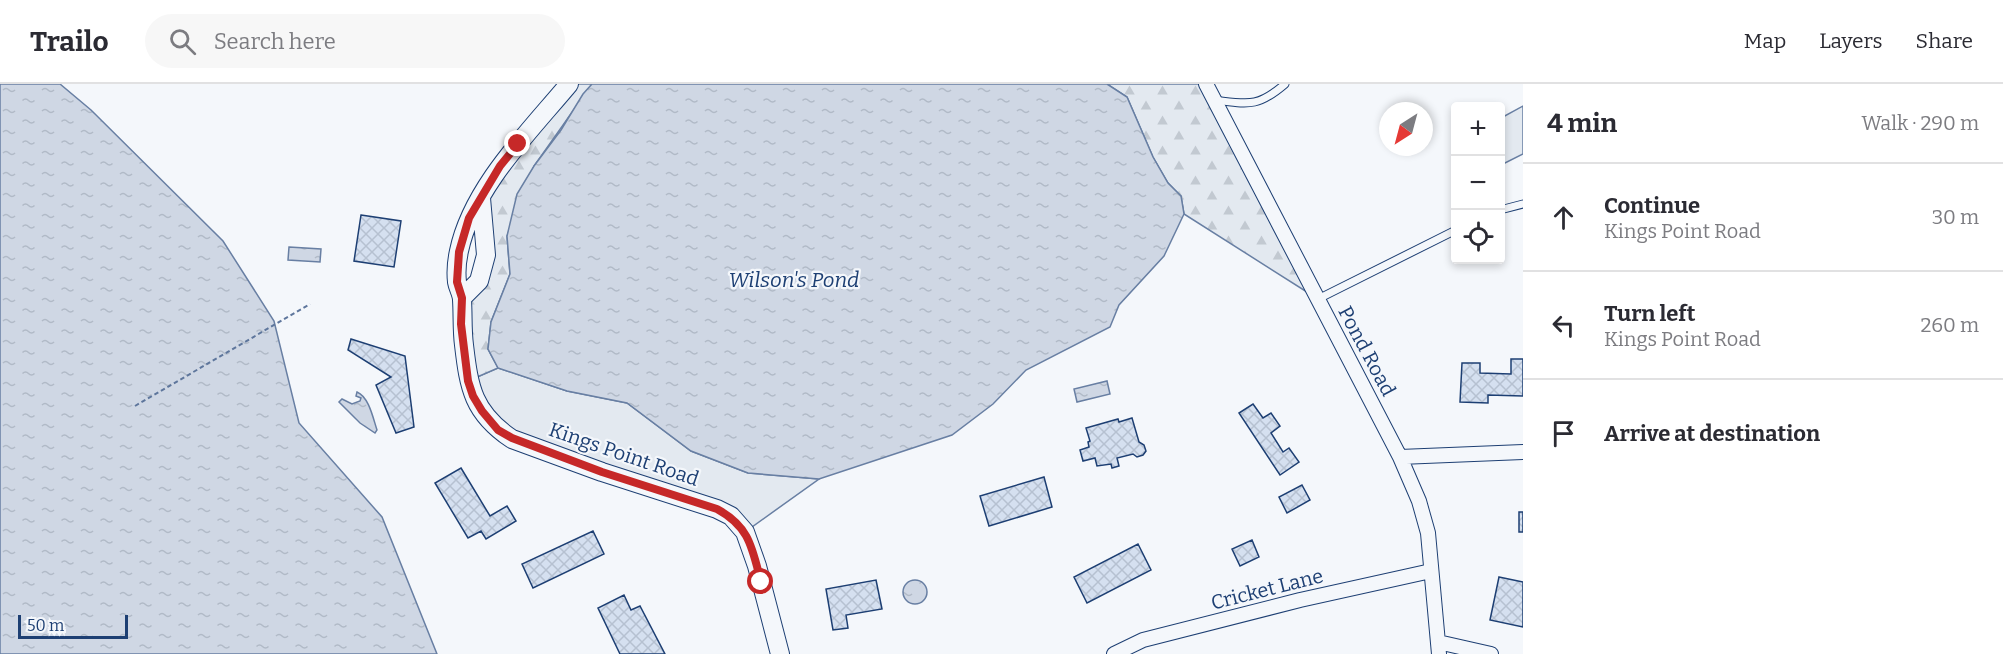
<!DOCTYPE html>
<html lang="en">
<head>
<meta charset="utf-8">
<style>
	:root { --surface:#fff; --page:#f7f7f7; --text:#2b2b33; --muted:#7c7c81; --line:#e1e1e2 }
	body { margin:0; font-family:Bitter,serif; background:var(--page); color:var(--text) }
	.controls { position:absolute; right:18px; top:18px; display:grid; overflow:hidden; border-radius:6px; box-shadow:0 3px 9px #0003 }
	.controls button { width:54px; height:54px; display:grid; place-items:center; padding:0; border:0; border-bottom:2px solid var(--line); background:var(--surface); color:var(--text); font:30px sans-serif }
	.compass { position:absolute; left:1379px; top:18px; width:54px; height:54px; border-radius:50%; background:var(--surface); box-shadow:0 3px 9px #0003; rotate:216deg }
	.scale { position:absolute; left:18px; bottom:15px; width:110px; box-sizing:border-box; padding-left:6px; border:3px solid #1d3f73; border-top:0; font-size:16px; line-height:21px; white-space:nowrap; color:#1d3f73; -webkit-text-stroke:4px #f4f7fb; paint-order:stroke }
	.stop { position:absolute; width:18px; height:18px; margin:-14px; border:4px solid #c62828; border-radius:50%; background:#fff }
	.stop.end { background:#c62828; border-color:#fff; box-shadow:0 2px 6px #0008 }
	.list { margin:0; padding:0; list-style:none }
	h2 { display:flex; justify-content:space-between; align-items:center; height:78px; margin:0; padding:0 24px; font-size:26px }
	h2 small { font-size:20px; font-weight:400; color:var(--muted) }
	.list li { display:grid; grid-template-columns:39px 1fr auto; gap:18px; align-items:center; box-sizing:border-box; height:108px; padding:0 24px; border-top:2px solid var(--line) }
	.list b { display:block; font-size:22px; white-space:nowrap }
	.list p { margin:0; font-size:20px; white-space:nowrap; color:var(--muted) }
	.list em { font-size:20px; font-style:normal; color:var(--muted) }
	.icon { flex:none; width:33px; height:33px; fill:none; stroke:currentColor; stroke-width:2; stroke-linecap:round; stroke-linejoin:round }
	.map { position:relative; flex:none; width:1523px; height:570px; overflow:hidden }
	header { display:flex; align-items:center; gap:36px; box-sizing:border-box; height:84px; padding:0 30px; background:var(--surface); border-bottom:2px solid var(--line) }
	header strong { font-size:28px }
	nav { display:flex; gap:33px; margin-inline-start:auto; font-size:21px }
	.search { width:420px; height:54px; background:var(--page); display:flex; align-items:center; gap:15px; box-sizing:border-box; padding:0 21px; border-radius:33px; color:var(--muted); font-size:22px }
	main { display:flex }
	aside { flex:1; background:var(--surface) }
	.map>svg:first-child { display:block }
	.green { fill:#e3e9f0; stroke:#687fa3; stroke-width:1.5 }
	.forest { fill:url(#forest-firs); stroke:#687fa3; stroke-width:1.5 }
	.water { fill:url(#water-ripples); stroke:#687fa3; stroke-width:1.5 }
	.building { fill:url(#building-cross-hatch); stroke:#1d3f73; stroke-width:1.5 }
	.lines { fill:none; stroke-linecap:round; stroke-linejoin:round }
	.lane-casing { stroke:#1d3f73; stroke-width:9 }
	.street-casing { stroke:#1d3f73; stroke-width:16 }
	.secondary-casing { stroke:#1d3f73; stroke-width:20 }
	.path { stroke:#5e769c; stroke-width:2; stroke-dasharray:4.5 3; stroke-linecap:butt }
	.lane { stroke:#f4f7fb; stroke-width:7 }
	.street { stroke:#f4f7fb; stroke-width:14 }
	.secondary { stroke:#f4f7fb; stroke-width:18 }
	.route { stroke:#c62828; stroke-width:8 }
	.labels { text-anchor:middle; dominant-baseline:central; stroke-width:4.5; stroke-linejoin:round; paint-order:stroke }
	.street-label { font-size:20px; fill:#1d3f73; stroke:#f4f7fb }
	.water-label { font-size:21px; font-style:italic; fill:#1d3f73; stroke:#f4f7fb }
</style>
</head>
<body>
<header>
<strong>Trailo</strong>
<div class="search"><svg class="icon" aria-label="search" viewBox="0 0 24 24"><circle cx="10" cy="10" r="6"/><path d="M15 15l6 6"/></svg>Search here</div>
<nav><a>Map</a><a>Layers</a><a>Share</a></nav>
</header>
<main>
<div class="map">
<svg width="1523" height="570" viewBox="0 0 1523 570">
	<defs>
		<pattern id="forest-firs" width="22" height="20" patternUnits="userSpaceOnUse" patternTransform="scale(1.5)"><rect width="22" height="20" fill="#e3e9f0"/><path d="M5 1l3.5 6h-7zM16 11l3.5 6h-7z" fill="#c2c9d1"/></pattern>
		<pattern id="water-ripples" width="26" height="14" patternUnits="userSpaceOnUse" patternTransform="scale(1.5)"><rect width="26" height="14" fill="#cfd7e4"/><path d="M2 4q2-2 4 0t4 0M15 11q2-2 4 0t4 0" fill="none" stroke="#b1bac7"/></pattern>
		<pattern id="building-cross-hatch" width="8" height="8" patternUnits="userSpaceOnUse" patternTransform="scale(1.5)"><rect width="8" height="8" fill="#d5e0f0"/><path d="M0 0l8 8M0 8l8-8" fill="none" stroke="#b6c1d1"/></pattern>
	</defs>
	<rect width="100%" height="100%" fill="#f4f7fb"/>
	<path class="green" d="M1523,22V70L1501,81V34Z
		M498,284L567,307L627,319L691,367L748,389L819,395L745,448L731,432L512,355L468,297Z"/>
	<path class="forest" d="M569,0H592L534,82L507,152L510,190L491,238L488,265L498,284L468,297L461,240L479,197L481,114Z
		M1107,0H1205L1318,215L1184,130L1181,112L1168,99L1153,73L1127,13Z"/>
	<path class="water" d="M0,0H60L91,26L223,157L274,237L299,339L382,433L437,570H0Z
		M592,0H1107L1127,13L1153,73L1168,99L1181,112L1184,130L1164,172L1119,221L1110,243L1026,286L993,320L952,351L819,395L748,389L691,367L627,319L567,307L498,284L488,265L491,238L510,190L507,152L517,110L534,82L561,46L583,10Z
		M289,163L321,165L320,178L288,176Z
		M1107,297L1110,310L1077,318L1074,305Z
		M357,308C369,313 373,334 377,346L375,349L360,339L339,318L342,315L352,320L360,317L361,314L356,312Z
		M903 508a12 12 0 1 1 24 0a12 12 0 1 1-24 0Z"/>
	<path class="building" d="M361,131L401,137L394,183L354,177Z
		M351,255L405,272L414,343L396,349L376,301L391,293L348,266Z
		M1511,275H1523V312L1488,311V319L1460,318L1462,279H1480V289L1511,290Z
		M1253,320L1263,334L1271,329L1280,342L1271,349L1283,368L1289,364L1299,378L1280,391L1239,329Z
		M1132,334L1139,358L1144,361L1146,367L1143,371L1137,373L1133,370L1117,374L1119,382L1112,384L1111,380L1097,382L1095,374L1083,377L1080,366L1089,363L1088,358L1090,357L1086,344L1118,335L1119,338Z
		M461,384L490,432L507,422L516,437L486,455L481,447L468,454L435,399Z
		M1044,393L1052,423L989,442L980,412Z
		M1302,401L1310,416L1287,429L1279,413Z
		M1519,428H1523V448H1519Z
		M593,447L604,470L533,504L522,480Z
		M1252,456L1259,473L1240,482L1232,465Z
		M1138,460L1151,486L1087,519L1074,493Z
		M1499,493L1523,498V543L1490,536Z
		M876,496L882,525L846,531L848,544L833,546L826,505Z
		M624,511L631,526L640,522L665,570H620L598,524Z"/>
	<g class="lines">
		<g class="lane-casing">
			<path id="lane" d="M1214,16C1248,20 1257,24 1285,0
				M1500,126L1523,120
				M1318,215L1456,146"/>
		</g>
		<g class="street-casing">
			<path id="street" d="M1206,0L1400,373L1419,417L1428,449L1439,570
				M1400,373L1523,368
				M1438,558L1491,570
				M1114,570L1143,556L1300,516L1431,487"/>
		</g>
		<g class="secondary-casing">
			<path id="secondary" d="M569,0C529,48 472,104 459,167C457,176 456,189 457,198C458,204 462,210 462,216C463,231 462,246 464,261C469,304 473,329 512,355L602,388L717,425L731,432L745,448L757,482L780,570
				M462,214L479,197L486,171L481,114"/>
		</g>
		<path class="path" d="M135,322L310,220"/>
		<use href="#lane" class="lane"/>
		<use href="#street" class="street"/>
		<use href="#secondary" class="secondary"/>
	</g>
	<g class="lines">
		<path class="route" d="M518,60L500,82L469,134L459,168L457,198L462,214L461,240L468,297L473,312L482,327L498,346L512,354L602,388L717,425C750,443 752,464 761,498"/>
	</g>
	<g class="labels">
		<g class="street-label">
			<text transform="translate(1367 267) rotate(62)">Pond Road</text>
			<text transform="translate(624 370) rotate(19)">Kings Point Road</text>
			<text transform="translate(1267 505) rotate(-14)">Cricket Lane</text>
		</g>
		<g class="water-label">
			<text x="794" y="196">Wilson's Pond</text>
		</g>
	</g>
</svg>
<div class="controls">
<button>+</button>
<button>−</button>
<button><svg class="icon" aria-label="locate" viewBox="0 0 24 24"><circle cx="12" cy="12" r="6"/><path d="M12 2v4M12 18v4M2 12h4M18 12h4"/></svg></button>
</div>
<svg class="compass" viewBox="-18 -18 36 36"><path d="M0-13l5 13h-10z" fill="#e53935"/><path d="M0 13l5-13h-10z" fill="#7c7c81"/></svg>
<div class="scale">50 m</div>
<div class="stop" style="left:761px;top:498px"></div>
<div class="stop end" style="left:518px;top:60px"></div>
</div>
<aside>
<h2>4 min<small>Walk · 290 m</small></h2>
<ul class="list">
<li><svg class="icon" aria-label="ahead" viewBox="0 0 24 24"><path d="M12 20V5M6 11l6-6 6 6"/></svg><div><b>Continue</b><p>Kings Point Road</p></div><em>30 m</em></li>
<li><svg class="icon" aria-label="left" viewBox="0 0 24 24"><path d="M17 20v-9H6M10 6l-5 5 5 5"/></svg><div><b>Turn left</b><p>Kings Point Road</p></div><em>260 m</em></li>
<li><svg class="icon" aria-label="arrive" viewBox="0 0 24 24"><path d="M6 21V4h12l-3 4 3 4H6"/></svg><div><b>Arrive at destination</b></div></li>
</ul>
</aside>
</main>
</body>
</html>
